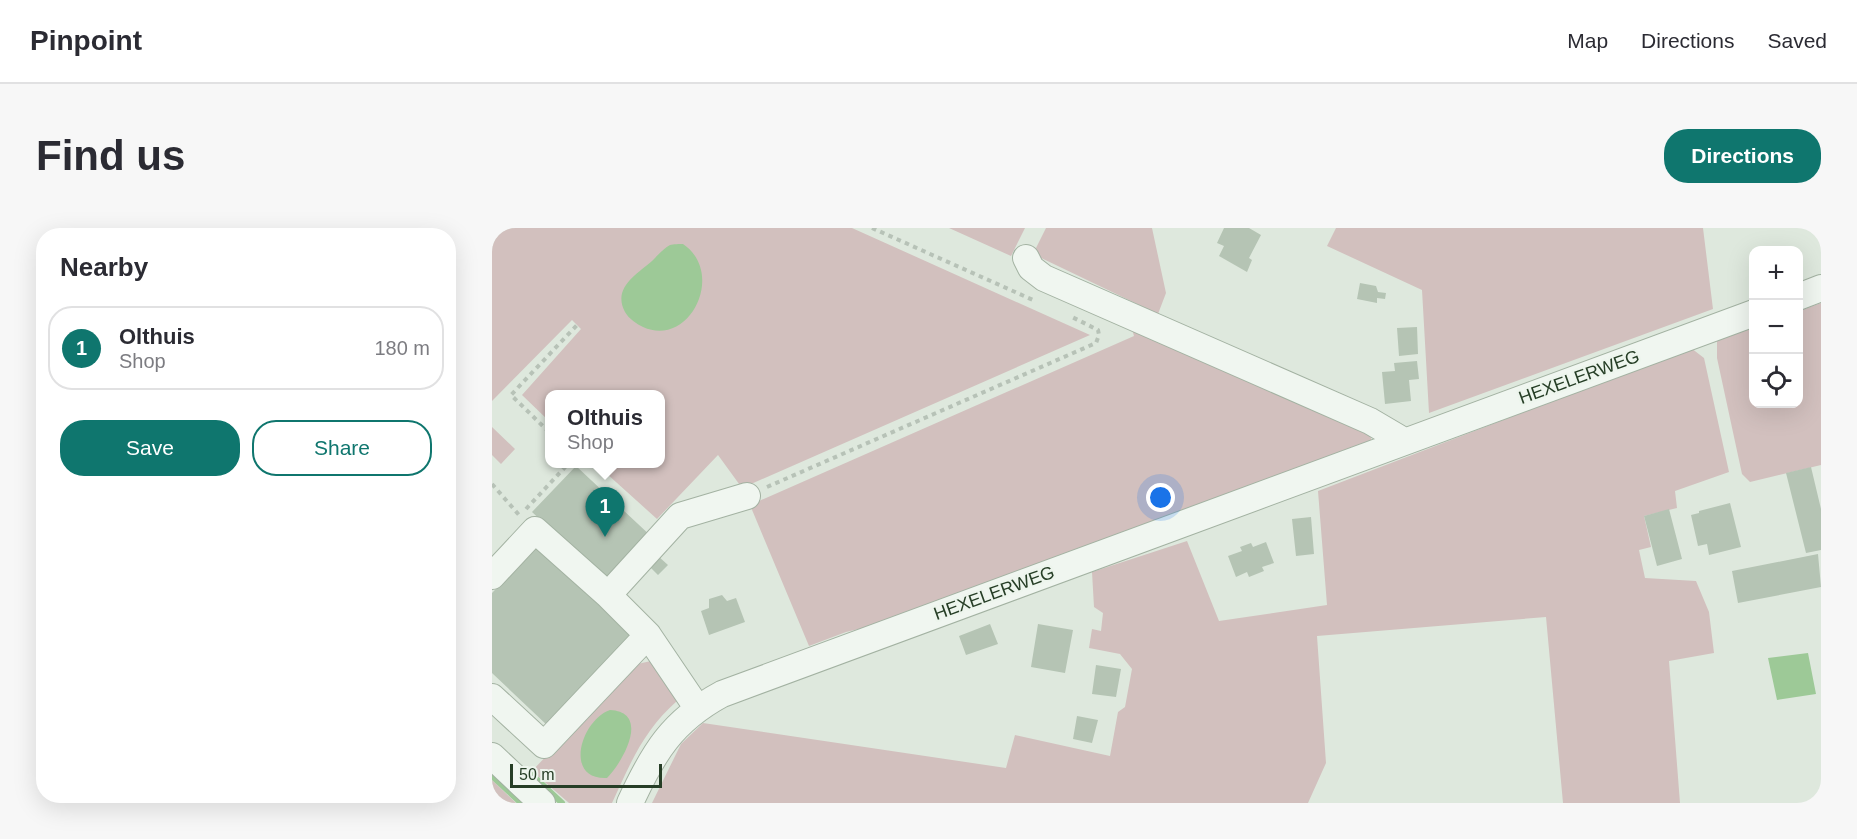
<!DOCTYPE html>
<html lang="en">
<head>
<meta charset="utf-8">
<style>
	:root { --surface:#fff; --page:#f7f7f7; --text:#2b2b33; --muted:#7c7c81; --line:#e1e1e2; --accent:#0f766e }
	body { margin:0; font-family:Arial,sans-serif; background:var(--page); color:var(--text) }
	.controls { position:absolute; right:18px; top:18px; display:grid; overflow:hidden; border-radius:12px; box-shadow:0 6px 24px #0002 }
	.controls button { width:54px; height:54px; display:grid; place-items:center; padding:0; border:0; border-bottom:2px solid var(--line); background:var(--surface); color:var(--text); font:30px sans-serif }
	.scale { position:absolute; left:18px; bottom:15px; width:152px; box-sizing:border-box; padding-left:6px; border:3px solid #263e26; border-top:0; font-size:16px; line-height:21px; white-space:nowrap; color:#263e26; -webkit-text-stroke:4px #edf5ed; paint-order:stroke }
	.you { position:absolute; left:669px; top:270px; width:21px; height:21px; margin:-15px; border:4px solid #fff; border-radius:50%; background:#1a73e8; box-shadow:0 0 0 9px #1a73e833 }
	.badge { display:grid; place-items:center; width:39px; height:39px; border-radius:50%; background:var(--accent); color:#fff; font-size:20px; font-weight:700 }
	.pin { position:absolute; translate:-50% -50px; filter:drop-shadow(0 2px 3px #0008) }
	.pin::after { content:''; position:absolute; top:32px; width:21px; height:18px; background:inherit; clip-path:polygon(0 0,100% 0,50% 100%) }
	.popup { position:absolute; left:53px; top:162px; width:120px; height:78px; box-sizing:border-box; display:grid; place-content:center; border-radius:12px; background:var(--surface); filter:drop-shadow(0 2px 4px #0005); font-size:20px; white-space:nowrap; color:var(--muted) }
	.popup b { font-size:22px; color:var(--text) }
	.popup::after { content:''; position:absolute; left:50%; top:100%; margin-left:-12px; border:12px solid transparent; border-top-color:var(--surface) }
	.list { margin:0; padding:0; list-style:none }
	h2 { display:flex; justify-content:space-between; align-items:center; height:78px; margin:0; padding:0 24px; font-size:26px }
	h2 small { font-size:20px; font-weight:400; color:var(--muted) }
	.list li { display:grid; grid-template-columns:39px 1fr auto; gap:18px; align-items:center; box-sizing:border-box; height:84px; margin:0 12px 12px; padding:0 12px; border:2px solid var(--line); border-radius:24px }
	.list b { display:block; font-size:22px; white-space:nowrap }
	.list p { margin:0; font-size:20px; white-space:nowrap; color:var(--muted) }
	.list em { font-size:20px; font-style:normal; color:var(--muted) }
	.actions { display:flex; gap:12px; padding:18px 24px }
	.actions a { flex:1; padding:14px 0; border:2px solid var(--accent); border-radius:24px; text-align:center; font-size:21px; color:var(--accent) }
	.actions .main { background:var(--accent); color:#fff }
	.icon { flex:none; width:33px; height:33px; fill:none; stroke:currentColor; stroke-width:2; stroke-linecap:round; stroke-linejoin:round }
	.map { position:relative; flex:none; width:1329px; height:575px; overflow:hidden; border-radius:24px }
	header { display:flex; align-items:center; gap:36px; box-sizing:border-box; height:84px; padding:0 30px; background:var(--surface); border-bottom:2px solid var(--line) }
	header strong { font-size:28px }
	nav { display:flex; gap:33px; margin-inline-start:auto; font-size:21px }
	.intro { display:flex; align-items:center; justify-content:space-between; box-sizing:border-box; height:144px; padding:0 36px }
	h1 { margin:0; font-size:42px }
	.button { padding:15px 27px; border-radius:24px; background:var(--accent); color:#fff; font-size:21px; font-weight:700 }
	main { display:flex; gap:36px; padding:0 36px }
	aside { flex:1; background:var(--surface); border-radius:24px; box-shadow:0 6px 24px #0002 }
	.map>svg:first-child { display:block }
	.green { fill:#d2c0be }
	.water { fill:#9dc997 }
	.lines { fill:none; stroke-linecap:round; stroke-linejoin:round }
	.stream { stroke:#9dc997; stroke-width:6 }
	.building { fill:#b5c4b4 }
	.minor-casing { stroke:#a3b2a2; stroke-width:28 }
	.path { stroke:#b7c2b7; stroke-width:4; stroke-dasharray:4.5 4.5; stroke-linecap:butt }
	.minor { stroke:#f0f6f0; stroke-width:26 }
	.labels { text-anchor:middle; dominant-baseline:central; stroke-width:5; stroke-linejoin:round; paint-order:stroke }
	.street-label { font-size:18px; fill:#263e26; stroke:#edf5ed }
</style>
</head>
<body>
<header>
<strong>Pinpoint</strong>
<nav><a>Map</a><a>Directions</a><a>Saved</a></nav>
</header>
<div class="intro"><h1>Find us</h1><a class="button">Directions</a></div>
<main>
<aside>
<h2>Nearby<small></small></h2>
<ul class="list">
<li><span class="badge">1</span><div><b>Olthuis</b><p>Shop</p></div><em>180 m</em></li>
</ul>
<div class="actions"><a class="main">Save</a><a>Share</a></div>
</aside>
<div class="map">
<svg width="1329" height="575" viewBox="0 0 1329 575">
	<rect width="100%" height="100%" fill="#dee8dd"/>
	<path class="green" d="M0,0H360L598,107L250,260L226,227L165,291L104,236H168V166H57V193L30,167L89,101L80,92L0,173Z
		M457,0H533L519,28Z
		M554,0H660L674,65L666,86L545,28L544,20Z
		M844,0H1211L1221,81L937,185L930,62L835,18Z
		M1329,75V237L1258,254L1250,246L1225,130V112L1261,99L1262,176H1306L1307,83Z
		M640,101L878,207L880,214L384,397L354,404L317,418L258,277L642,108Z
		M1199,120L1212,130L1237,244L1183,263L1185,280L1152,288L1159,319L1147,322L1153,350L1204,353L1217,384L1222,425L1177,433L1188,575H1071L1054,389L825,408L834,535L816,575H160L189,516L211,495L514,540L523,507L618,528L626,484L633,479L640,441L628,426L597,420L600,401L609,403L611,385L602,379L600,344L695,313L727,393L835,377L826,263Z
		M0,199L23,221L9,236L0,227Z
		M159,433L186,472C151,503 139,534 120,575H77L40,543L141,437Z
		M0,552L24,575H0Z"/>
	<path class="water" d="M191,16C234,45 198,120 151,99C145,96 137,91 133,84C120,60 145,46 160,33C165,28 172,20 178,17C181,16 188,16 191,16Z
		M1316,425L1324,466L1285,472L1276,430Z
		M118,482C159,484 131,534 115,550C71,552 89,492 118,482Z"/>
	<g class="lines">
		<path class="stream" d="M40,547L70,575
			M0,548L29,575"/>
	</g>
	<path class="building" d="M732,0H757L769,7L757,30L760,32L755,44L727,28L732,18L725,15Z
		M868,55L884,58L886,64L894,65L893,71L885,70V75L865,71Z
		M925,99L926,126L907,128L905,100Z
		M925,133L927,151L917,152L919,173L893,176L890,144L903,143L902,135Z
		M84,238L161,310L117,356L40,284Z
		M1319,239L1329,281V322L1314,325L1294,245Z
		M1238,275L1249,319L1217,327L1215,316L1206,318L1199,287L1207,285V283Z
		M1177,281L1190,331L1165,338L1152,288Z
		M819,289L822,326L804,328L800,291Z
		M774,314L782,335L770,339L772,343L757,349L755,344L744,349L736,328L750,323L748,319L759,315L761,319Z
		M46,317L143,408L57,499L0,445V365Z
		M1326,326L1329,359L1246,375L1240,343Z
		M166,328L176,337L166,347L157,338Z
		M230,367L235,373L244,370L253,394L217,407L209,383L217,380V371Z
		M498,396L506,416L474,427L467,408Z
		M546,396L581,402L573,445L539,439Z
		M604,437L629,441L624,469L600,466Z
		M585,488L606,492L600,515L581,511Z"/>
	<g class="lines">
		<g class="minor-casing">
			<path id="minor" d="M534,30L539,40L552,50L878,193L912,213
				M1306,69L1329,60
				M0,348L43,302L116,367
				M0,469L52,517L156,407
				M206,481L156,407L116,367L188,288L255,268
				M0,528L50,575
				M138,575C161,525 180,493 230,466L1262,85"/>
		</g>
		<path class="path" d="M380,0L541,72
			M57,204L19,167L85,97
			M0,256L27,287
			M275,259L604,115L607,107L606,102L578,88
			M34,281L76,236"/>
		<use href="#minor" class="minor"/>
	</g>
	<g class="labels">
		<g class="street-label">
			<text transform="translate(1087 149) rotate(-20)">HEXELERWEG</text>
			<text transform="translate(502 365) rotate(-20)">HEXELERWEG</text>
		</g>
	</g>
</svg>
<div class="controls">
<button>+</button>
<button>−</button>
<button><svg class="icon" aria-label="locate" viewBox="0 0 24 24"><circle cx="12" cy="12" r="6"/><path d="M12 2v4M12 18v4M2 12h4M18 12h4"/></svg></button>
</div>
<div class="scale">50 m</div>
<div class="you"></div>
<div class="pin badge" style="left:113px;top:309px">1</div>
<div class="popup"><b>Olthuis</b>Shop</div>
</div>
</main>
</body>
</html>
